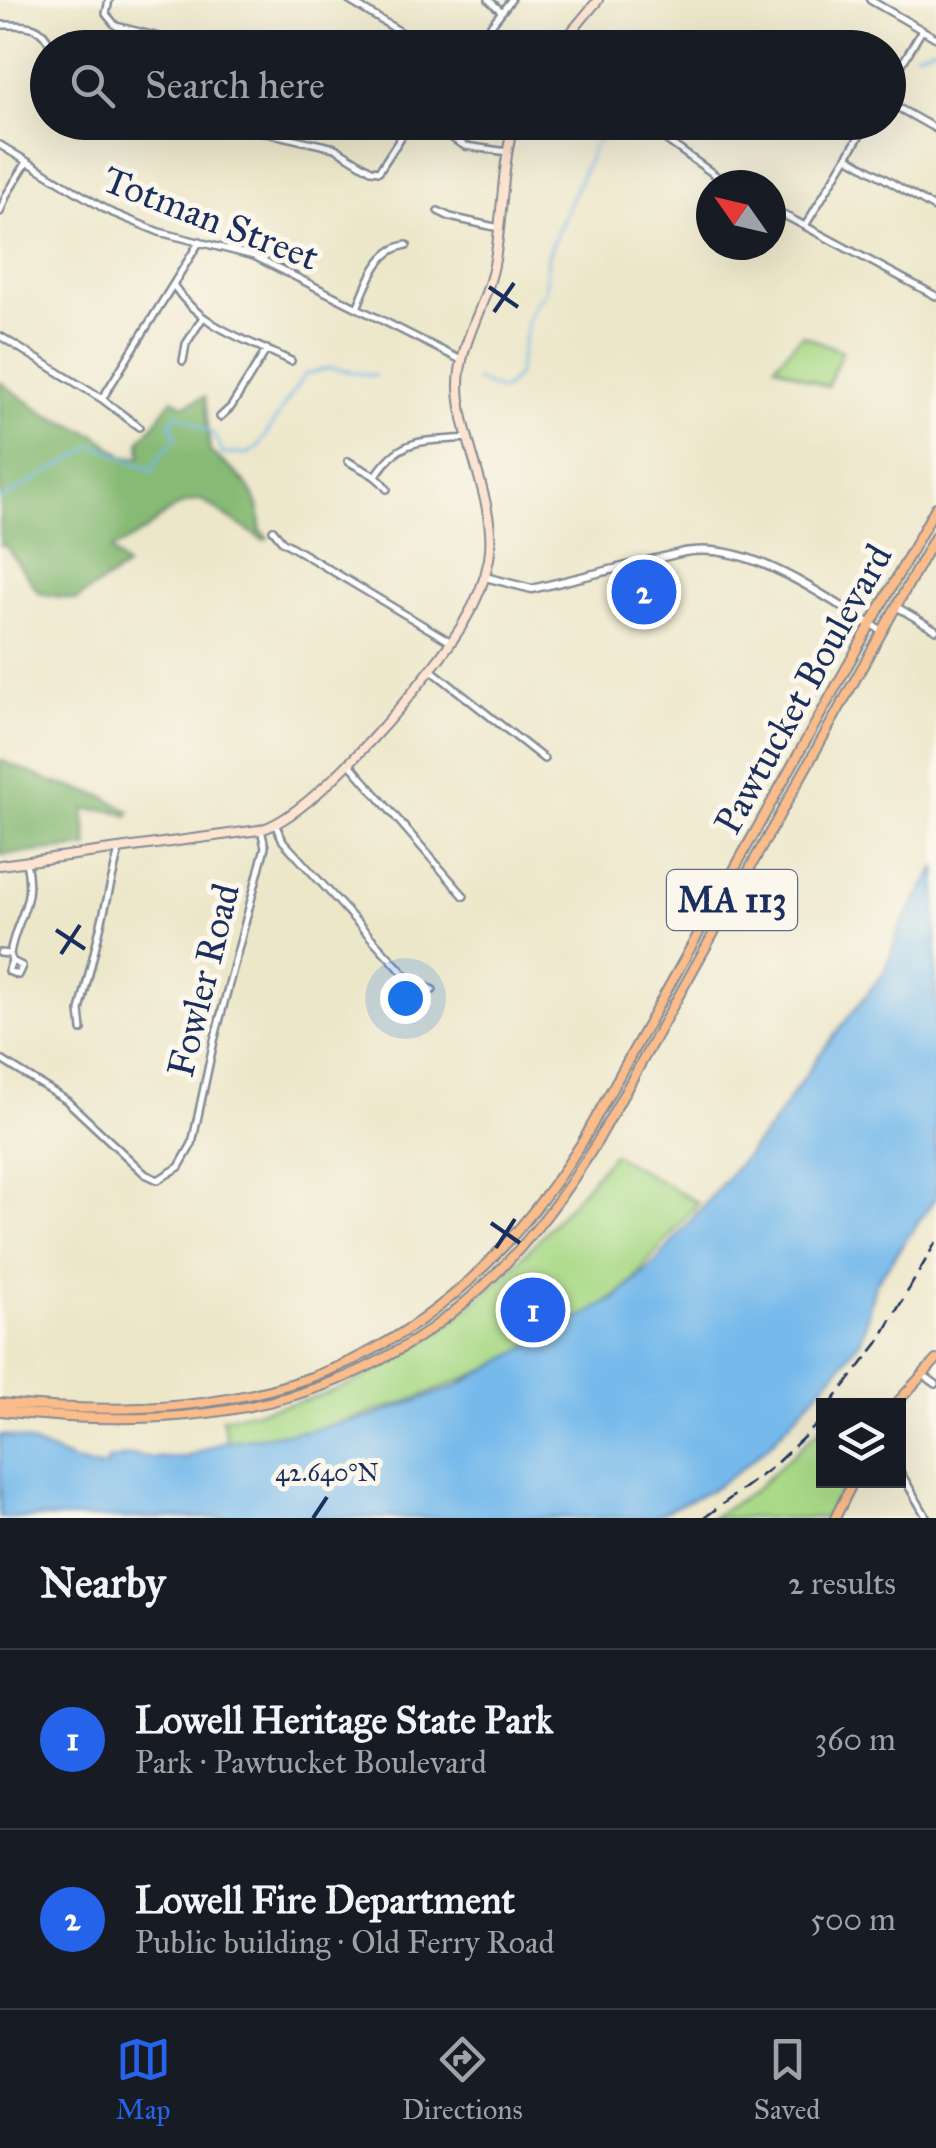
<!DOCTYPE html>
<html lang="en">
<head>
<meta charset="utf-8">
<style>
	:root { --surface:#171b24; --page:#20242c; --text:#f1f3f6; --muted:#9ea1a6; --line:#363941; --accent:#2563eb }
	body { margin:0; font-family:"IM FELL Great Primer",serif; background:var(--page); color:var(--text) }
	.controls { position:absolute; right:30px; bottom:30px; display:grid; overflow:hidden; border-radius:0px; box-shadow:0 10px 40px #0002 }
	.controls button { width:90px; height:90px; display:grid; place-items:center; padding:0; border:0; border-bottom:2px solid var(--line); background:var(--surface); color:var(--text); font:50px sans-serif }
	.compass { position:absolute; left:696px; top:170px; width:90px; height:90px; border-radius:50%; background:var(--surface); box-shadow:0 10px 40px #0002; rotate:304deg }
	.you { position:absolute; left:405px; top:998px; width:35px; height:35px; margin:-25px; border:8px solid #fff; border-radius:50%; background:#1a73e8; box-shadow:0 0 0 15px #1a73e833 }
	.badge { display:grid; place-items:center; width:65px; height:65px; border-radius:50%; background:var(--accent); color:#fff; font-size:32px; font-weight:700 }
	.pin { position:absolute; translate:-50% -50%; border:5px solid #fff; box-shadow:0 2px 10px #0006 }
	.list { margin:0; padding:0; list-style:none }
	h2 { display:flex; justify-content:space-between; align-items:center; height:130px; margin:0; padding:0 40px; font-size:42px }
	h2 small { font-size:32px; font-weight:400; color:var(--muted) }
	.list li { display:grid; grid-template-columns:65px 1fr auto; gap:30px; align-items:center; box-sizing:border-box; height:180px; padding:0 40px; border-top:2px solid var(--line) }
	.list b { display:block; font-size:38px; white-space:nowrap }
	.list p { margin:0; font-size:32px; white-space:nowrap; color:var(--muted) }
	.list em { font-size:32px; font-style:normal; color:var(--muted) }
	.icon { flex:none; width:55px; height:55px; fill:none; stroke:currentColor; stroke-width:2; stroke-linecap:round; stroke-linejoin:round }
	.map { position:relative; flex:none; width:936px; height:1518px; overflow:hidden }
	.search { position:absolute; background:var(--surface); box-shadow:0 10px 40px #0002; left:30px; right:30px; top:30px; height:110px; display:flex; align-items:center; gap:25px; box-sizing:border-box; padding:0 35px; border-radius:55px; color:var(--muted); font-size:38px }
	.sheet { height:490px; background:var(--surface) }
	nav { display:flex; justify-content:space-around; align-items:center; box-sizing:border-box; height:140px; border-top:2px solid var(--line); background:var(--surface); font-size:28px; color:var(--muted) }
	nav a { display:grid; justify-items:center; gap:5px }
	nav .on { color:var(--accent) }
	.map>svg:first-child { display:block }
	.green { fill:#aada88; stroke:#628473; stroke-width:2.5 }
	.forest { fill:#87ba74; stroke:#517469; stroke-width:2.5 }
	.water { fill:#76b9eb; stroke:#4874a4; stroke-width:2.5 }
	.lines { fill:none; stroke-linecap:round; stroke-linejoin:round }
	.stream { stroke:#76b9eb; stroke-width:2.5 }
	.minor-casing { stroke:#848b94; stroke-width:10 }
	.tertiary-casing { stroke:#848b94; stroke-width:11 }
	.secondary-casing { stroke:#848b94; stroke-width:12 }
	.primary-casing { stroke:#848b94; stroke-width:12 }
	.minor { stroke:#fff; stroke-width:5 }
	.tertiary { stroke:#fff; stroke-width:6 }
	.secondary { stroke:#fde4d1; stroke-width:8 }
	.primary { stroke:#fabc8b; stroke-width:8 }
	.rail { stroke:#1b2f5e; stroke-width:2.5; stroke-dasharray:15 8; stroke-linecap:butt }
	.ticks { fill:none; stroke:#1b2f5e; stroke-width:4 }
	.labels { text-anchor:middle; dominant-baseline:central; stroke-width:10; stroke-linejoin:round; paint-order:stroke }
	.shield { fill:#fbf7ec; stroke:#5e6b89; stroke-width:2.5 }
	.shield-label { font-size:35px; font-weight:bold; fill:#1b2f5e }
	.street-label { font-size:38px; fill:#1b2f5e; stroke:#fbf7ec }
	.ticks-label { font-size:25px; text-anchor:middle; fill:#1b2f5e; stroke:#fbf7ec; stroke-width:10; stroke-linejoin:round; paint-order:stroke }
</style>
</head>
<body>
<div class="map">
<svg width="936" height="1518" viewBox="0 0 936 1518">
	<rect width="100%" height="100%" fill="#fbf7ec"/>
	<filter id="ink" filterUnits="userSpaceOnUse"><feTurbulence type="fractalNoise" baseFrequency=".01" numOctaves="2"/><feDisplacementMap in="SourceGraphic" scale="20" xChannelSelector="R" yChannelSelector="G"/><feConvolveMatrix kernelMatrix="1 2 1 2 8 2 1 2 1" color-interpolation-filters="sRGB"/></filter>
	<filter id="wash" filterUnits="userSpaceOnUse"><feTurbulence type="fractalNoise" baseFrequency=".0048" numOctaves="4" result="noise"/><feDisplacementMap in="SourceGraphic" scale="40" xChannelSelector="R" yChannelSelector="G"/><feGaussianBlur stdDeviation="2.25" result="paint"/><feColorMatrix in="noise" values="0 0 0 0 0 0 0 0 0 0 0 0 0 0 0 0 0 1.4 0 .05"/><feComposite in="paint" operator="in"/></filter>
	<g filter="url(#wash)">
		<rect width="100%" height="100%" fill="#ede7ca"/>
		<path class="green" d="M802,335L842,351L827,387L775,365Z
			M613,1154L698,1203L628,1286L589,1317L481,1372L407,1402L231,1456L222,1418C258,1411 293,1405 327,1393C450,1349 531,1250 613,1154Z
			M823,1426L824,1480L845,1481L826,1518H711L755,1490Z"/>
		<path class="forest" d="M0,382L47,415L96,435L124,457H141L140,440C153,429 161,413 173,399L184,405L205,397L210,452C236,473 265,492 260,531L268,538L263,540L201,500C177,502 164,516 146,530C135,538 122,544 111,550L126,567L76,600L39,593L5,545L0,546Z
			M0,760L52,782L103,796L130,812L128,816L112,810L84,809L88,847L0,855Z"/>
		<path class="water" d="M936,868V1197L875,1284L862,1338L841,1366L770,1444L739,1471L709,1491L652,1518H0V1435C38,1438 68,1467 105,1467L107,1460L132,1455L154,1458L187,1457L223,1442L309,1430L374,1416L455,1387L616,1298L655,1263L771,1126L819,1055L885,971L900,927Z"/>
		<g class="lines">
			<path class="stream" d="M914,53L936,47
				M888,60L896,58
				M476,380L502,391L517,376L528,320L535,304L545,292L548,255L595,143L629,124
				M0,500L96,445L153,471L158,458L177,438L170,424L178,413L214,435L223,454H248L259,446L304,375L330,368L375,376"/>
		</g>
	</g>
	<g filter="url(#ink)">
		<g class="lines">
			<g class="minor-casing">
				<path id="minor" d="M109,0L106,14L116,26L202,48
					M348,0L427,48
					M489,0L501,11
					M870,0L936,38
					M0,25C22,25 43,22 51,48
					M473,48L511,0
					M888,88L922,30
					M888,102L936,129
					M219,122L335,148L371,170L379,171L411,122
					M425,122L465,146L508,152
					M641,122L729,185
					M0,145L108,211L159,232L254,256L461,360
					M848,157L936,209
					M771,208L936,296
					M438,211L450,217L499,228
					M0,212L7,194L27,162
					M805,226L868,122
					M174,286C201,328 248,340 291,361
					M357,308C368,283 377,249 407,245
					M0,336L102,399L139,427
					M183,361L186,344L202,319
					M102,399L200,241
					M220,417L231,407L267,349
					M348,461C363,471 376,473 387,489
					M377,474C403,435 426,442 469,438
					M273,530L282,541L451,642
					M897,607L936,630
					M430,669L544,759
					M348,762L464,896
					M276,825L283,841L407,977L433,990
					M0,953L10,954
					M12,961L8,971L18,975L22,966L12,961L10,954C16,916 36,906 26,862
					M82,1030L80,1011L119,850
					M0,1059L66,1100L145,1174L158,1180L179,1167L192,1144L214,1041L265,847L261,829
					M922,1374L936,1384
					M898,1468L927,1518"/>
			</g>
			<g class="tertiary-casing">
				<path id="tertiary" d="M485,577L532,589L684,552C753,540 824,599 883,631"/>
			</g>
			<g class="secondary-casing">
				<path id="secondary" d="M558,48L598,0
					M0,865L259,830C312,819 435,672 464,622C475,604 485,581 489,559C498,505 461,443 459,388C458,344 486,307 494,265C503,218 501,169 514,122"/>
			</g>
			<g class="primary-casing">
				<path id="primary" d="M0,1403C263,1429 438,1370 583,1141L936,507
					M894,1406L936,1360
					M0,1411C268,1442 453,1379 597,1142L936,535
					M835,1518L854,1480"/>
			</g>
			<use href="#minor" class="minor"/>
			<use href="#tertiary" class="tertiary"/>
			<use href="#secondary" class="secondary"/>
			<use href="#primary" class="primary"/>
			<path class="rail" d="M829,1406L878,1343L936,1242
				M704,1518L771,1468L824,1418"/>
		</g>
	</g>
	<path class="ticks" d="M489,287L518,307M494,312L514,283M56,930L85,949M61,954L80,925M491,1223L520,1243M496,1248L515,1219M313,1518L327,1497"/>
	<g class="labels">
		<rect class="shield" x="667" y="870" width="130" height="60" rx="8"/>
		<g class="shield-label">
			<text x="732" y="900">MA 113</text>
		</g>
		<g class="street-label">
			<text transform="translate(211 218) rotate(21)">Totman Street</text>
			<text transform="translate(803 689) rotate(-61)">Pawtucket Boulevard</text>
			<text transform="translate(203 980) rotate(-76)">Fowler Road</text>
		</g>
	</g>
	<g class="ticks-label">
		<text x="327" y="1481">42.640°N</text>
	</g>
</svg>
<div class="controls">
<button><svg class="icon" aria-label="layers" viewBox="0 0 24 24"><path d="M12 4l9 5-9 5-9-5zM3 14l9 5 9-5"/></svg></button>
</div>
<svg class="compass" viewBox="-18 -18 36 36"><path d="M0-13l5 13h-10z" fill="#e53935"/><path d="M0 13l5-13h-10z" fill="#9ea1a6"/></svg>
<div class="you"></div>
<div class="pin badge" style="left:533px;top:1310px">1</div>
<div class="pin badge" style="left:644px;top:592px">2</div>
<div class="search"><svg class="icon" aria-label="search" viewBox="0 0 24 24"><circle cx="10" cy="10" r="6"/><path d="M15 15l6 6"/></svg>Search here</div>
</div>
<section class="sheet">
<h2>Nearby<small>2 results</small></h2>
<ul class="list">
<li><span class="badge">1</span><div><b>Lowell Heritage State Park</b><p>Park · Pawtucket Boulevard</p></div><em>360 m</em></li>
<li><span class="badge">2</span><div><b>Lowell Fire Department</b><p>Public building · Old Ferry Road</p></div><em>500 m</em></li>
</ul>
</section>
<nav>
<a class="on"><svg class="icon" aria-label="map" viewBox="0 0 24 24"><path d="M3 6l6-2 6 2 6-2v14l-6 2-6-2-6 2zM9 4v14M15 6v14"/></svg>Map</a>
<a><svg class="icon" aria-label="directions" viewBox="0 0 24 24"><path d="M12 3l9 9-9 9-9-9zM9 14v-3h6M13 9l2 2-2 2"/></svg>Directions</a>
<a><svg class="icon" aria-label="saved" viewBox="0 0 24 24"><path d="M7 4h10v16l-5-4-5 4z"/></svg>Saved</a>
</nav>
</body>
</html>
